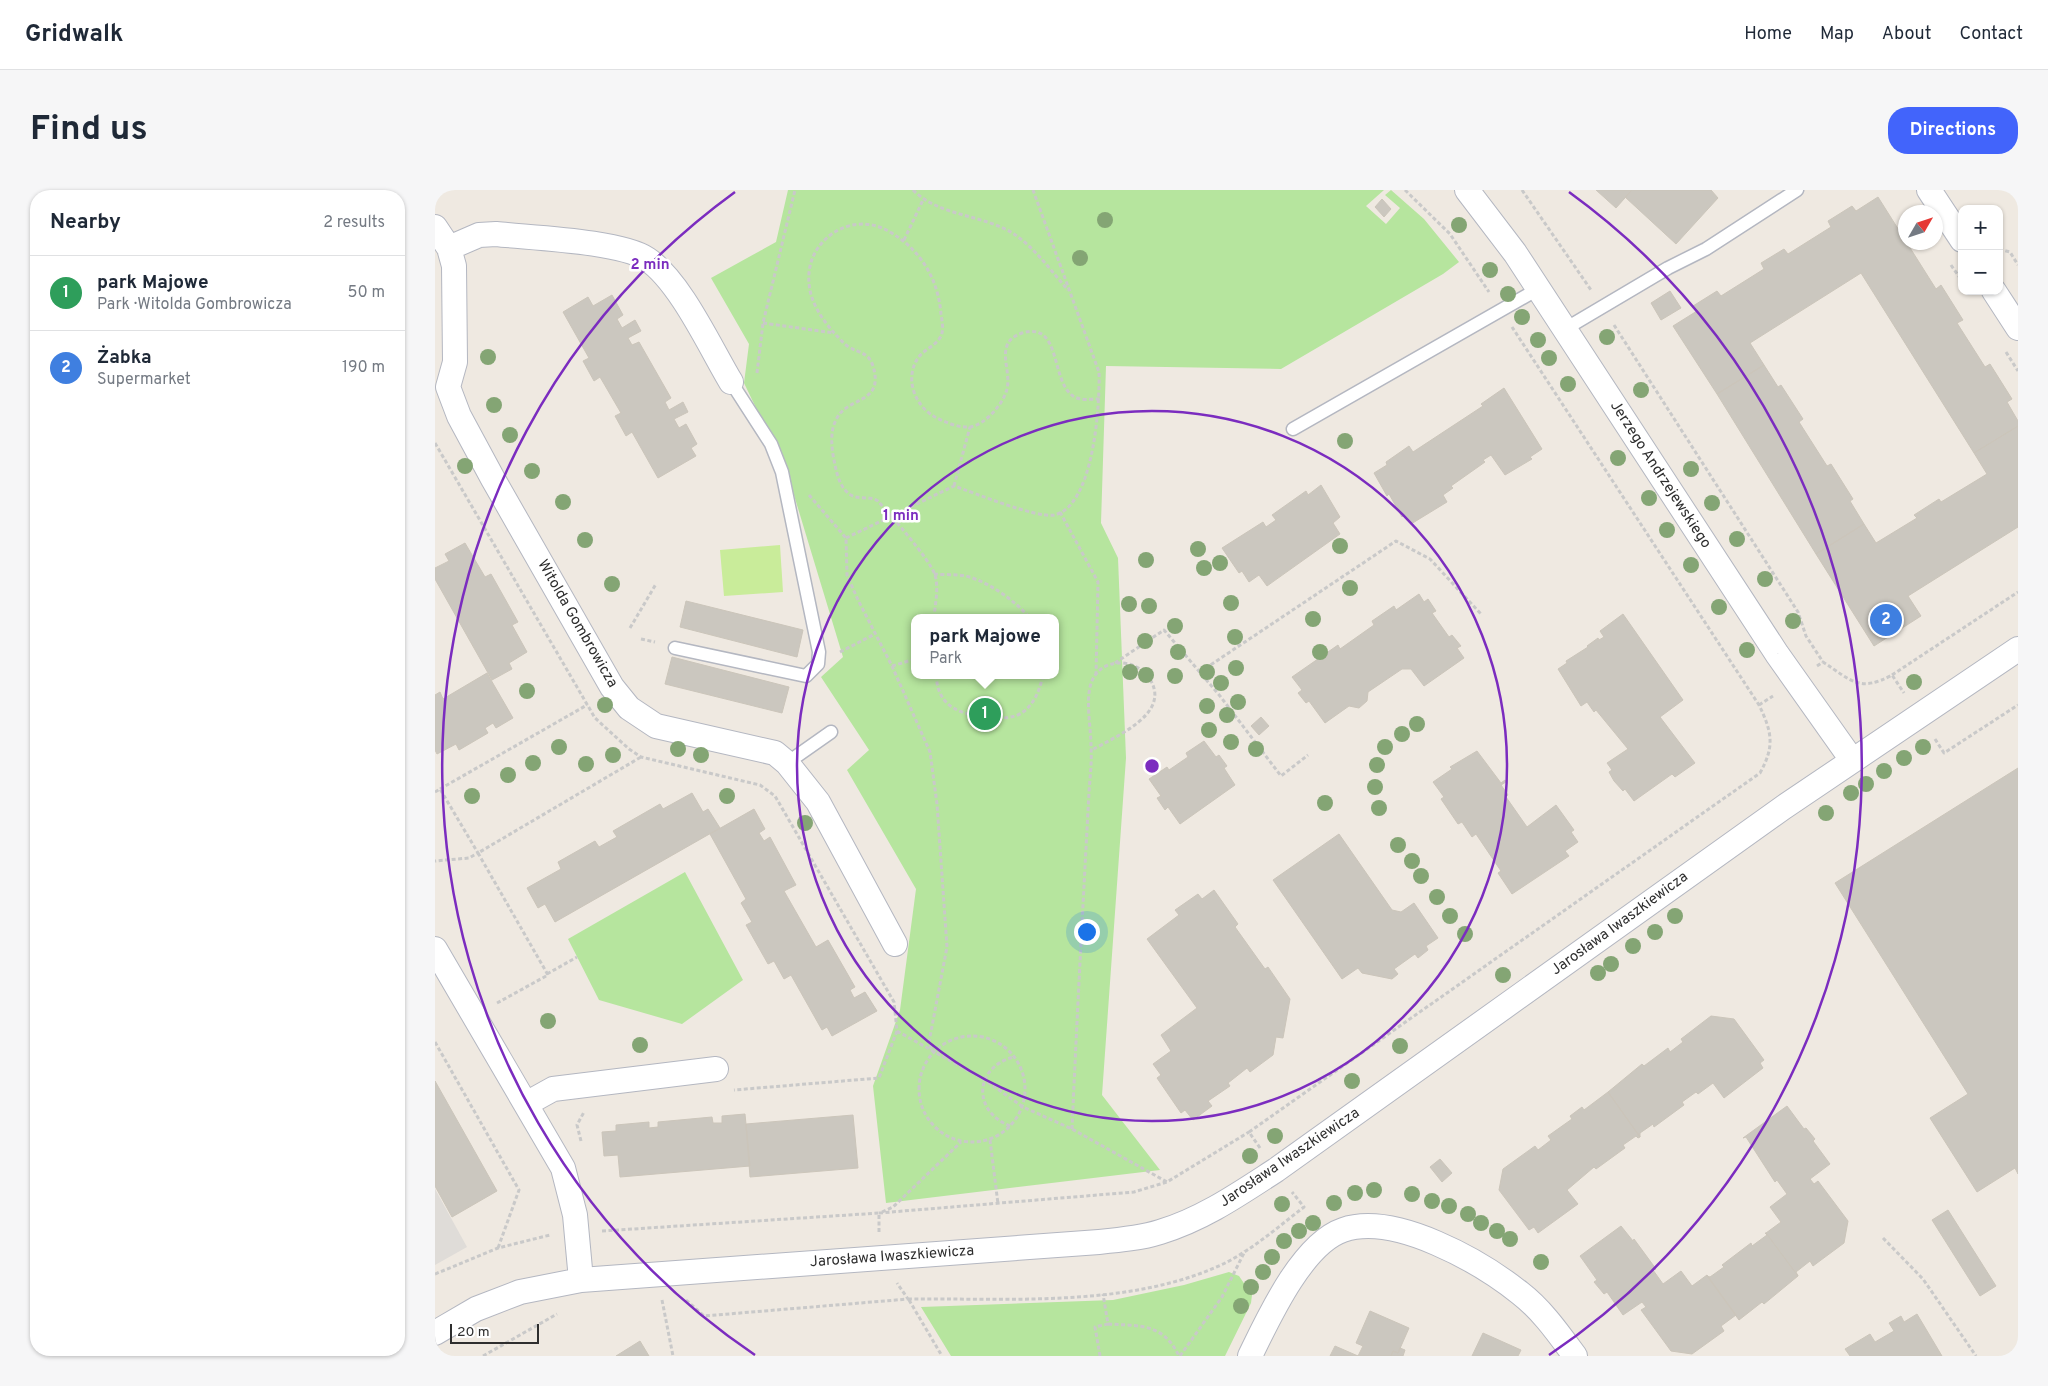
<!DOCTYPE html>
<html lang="en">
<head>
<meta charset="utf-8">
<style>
	:root { --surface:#fff; --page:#f6f6f7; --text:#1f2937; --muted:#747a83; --line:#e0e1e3; --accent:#4264fb }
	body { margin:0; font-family:Overpass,sans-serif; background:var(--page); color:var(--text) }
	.controls { position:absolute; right:15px; top:15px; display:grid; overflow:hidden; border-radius:10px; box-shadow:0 1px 4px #0004 }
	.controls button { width:45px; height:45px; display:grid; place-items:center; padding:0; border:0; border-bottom:1px solid var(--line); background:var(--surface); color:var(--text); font:25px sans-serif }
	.compass { position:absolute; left:1463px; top:15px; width:45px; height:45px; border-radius:50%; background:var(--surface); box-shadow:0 1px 4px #0004; rotate:51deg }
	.scale { position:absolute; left:15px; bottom:12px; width:89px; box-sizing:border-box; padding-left:5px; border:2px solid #2e2e2e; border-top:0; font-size:14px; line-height:18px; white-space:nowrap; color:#2e2e2e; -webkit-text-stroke:4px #fff; paint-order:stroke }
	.you { position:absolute; left:651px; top:741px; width:18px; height:18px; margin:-12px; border:4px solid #fff; border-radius:50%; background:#1a73e8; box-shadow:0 0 0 8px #1a73e833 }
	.badge { display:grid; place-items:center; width:32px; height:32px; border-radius:50%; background:var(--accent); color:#fff; font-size:16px; font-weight:700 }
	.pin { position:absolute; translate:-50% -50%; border:2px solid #fff; box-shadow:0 1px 5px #0006 }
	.popup { position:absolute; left:476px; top:424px; width:148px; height:65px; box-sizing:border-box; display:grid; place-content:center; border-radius:10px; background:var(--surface); filter:drop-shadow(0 1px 4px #0005); font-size:16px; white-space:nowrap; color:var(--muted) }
	.popup b { font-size:19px; color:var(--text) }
	.popup::after { content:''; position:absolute; left:50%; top:100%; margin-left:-10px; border:10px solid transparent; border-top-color:var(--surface) }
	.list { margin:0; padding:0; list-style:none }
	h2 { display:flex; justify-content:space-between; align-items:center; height:65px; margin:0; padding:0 20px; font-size:21px }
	h2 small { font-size:16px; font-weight:400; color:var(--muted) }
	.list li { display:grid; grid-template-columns:32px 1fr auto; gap:15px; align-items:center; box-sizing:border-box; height:75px; padding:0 20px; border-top:1px solid var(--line) }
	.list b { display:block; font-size:19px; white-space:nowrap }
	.list p { margin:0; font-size:16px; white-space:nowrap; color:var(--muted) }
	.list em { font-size:16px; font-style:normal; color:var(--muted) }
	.map { position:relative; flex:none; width:1583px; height:1166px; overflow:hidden; border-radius:20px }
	header { display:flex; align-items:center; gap:30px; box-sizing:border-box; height:70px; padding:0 25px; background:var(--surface); border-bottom:1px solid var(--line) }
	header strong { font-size:24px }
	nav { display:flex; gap:28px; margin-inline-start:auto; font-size:18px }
	.intro { display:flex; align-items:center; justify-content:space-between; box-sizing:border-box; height:120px; padding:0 30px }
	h1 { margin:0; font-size:35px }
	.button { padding:12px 22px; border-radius:20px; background:var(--accent); color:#fff; font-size:18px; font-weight:700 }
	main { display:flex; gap:30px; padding:0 30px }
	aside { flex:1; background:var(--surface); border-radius:20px; box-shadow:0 1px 4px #0004 }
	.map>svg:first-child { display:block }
	.green { fill:#b6e59e; fill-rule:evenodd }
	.pitch { fill:#c9ec9a }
	.plaza { fill:#dfdcd8 }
	.building { fill:#cbc7bf; stroke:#cbc5ba }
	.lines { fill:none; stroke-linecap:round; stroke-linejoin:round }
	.lane-casing { stroke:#b4b7c1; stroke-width:15 }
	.street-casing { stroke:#b4b7c1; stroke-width:26 }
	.path { stroke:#c9c9c9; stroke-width:3; stroke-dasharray:4 2.5; stroke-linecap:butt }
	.lane { stroke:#fff; stroke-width:12 }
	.street { stroke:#fff; stroke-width:24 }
	.tree { fill:#84a574 }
	.ring { fill:none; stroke:#7b2cbf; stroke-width:2.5 }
	.labels { text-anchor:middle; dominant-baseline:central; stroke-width:5; stroke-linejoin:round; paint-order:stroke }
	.street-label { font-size:15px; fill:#2e2e2e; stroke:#fff }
	.centre { fill:#7b2cbf; stroke:#fff; stroke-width:2.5 }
	.ring-label { font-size:15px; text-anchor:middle; font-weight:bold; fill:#7b2cbf; stroke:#fff; stroke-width:5; stroke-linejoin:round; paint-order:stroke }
</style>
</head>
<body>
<header>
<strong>Gridwalk</strong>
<nav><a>Home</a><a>Map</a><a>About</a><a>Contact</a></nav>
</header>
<div class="intro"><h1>Find us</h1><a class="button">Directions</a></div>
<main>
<aside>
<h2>Nearby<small>2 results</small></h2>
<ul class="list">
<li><span class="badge" style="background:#2e9e5b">1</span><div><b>park Majowe</b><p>Park · Witolda Gombrowicza</p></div><em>50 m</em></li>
<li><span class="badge" style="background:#3f7fe0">2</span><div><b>Żabka</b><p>Supermarket</p></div><em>190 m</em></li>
</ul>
</aside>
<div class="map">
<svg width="1583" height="1166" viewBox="0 0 1583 1166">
	<rect width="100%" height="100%" fill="#efe9e1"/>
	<path class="green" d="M353,0H949L931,16L951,34L965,18L950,5L956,0L989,29L1024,72L1008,84L846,179L671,176L666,333L683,368L691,568L667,905L725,980L451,1013L438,896L465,820L481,699L412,580L434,560L386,487L408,467L352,282L309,193L314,154L276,88L341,52ZM480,428H620V485H480Z
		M250,682L308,790L247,834L164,810L133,749Z
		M794,1082L804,1086L817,1105L816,1113L790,1166H516L486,1117L678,1110L749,1095Z"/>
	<path class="pitch" d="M345,355L348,402L289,406L285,360Z"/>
	<path class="plaza" d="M0,999L32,1057L0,1075Z"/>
	<path class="building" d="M1161,0H1197L1181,18Z
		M1197,0H1276L1283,8L1241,54L1190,7Z
		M1443,7L1501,99L1506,95L1528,130L1522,133L1550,177L1555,174L1577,209L1572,212L1583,231V236L1539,263L1426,83L1315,153L1329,175L1282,204L1238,136L1262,121L1258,116L1282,101L1286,106L1329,79L1326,73L1349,59L1353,64L1396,37L1393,31L1417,16L1421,21Z
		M947,9L956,19L949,27L940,17Z
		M1235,101L1246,118L1226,130L1216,113Z
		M177,105L188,125L182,129L187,138L200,130L206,141L193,148L197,155L204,152L236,208L230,212L234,220L248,212L253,222L239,229L244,238L251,234L262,254L256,258L261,266L223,288L197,242L191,246L180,226L186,223L165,187L159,191L148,171L154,168L128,122L153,107L158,116Z
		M1329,175L1343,197L1346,195L1368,229L1364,232L1392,276L1396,274L1418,309L1415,311L1429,334L1381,364L1282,204Z
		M1069,198L1107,259L1095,267L1097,269L1070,285L1056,265L1048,270L1050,272L1016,296L1018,298L1008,305L1012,312L976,334L969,325L967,327L954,304L952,306L939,283L952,275L951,272L974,256L978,262L1048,216L1046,214Z
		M1583,236V337L1473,406L1486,426L1439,456L1381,364L1429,334L1441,353L1482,328L1479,325L1504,309L1506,312L1552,284L1539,263Z
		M886,295L905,327L898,333L905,344L832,396L824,385L814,392L807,381L804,383L787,358L828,332L831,337L841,330L837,325L871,301L873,305Z
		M30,353L50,387L56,384L83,432L77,435L92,462L74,473L77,479L57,490L0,389V378L14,371L10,364Z
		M984,404L989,412L993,409L1001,421L997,423L1014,447L1017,445L1026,456L1022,458L1029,468L989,496L976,479H967L933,502L932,511L924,518L914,516L890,533L874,511L871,513L863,503L867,500L857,487L903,455L905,459L939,435L937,431L959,416L961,420Z
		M251,411L368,440L362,467L245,437Z
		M1188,424L1248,510L1225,527L1260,573L1240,587L1237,584L1199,611L1190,599L1188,601L1179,591L1174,582L1177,580L1172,573L1193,559L1161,520L1159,522L1152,512L1146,516L1123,479L1132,473L1131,471L1153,457L1152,456L1163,448L1164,450L1169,447L1165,441Z
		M237,467L354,497L347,523L230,494Z
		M52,483L78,528L61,538L58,533L50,538L53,543L24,560L21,554L2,564L0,560V505L5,502L8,509Z
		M826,527L834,536L824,545L816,536Z
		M769,551L781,567L784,565L792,576L789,578L800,595L745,634L733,617L730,620L722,608L726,606L714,589L732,577L734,580L753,567L751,563Z
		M1042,561L1066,593L1070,590L1071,592L1066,595L1073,605L1071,607L1092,637L1121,615L1139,640L1136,642L1143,652L1130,661L1134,666L1077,704L1063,683L1066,681L1041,644L1037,647L1027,632L1023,634L1006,609L1009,607L998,592L1017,579L1015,577Z
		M1583,578V984L1580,978L1542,1002L1495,928L1533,904L1400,693Z
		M257,603L268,622L273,619L285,638L120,732L110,714L103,718L92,698L126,679L123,672L160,651L164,657L182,647L178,641L225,614L228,619Z
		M319,619L330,639L324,643L329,651L335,647L361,695L349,701L381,757L393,750L420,797L415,800L419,808L430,802L442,821L397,846L392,837L387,840L356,785L349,789L339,771L333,774L311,735L317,732L306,713L311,709L275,644Z
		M904,644L957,720L966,722L979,713L1003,748L991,756L993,760L983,768L980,764L959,779L963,784L957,789L927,783L923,778L907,789L838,690Z
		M779,700L803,734L800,737L830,779L833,777L855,809L848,848L841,847L838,865L815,882L812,878L793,893L795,896L773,911L777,916L758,930L750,920L746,923L722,888L726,885L718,874L736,861L726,845L762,818L712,749L744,725L740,720L763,704L767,709Z
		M1276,826L1299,829L1329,870L1325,873L1328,878L1289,908L1278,893L1263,904L1261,902L1247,912L1249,915L1219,937L1218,934L1205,943V947L1173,902L1207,874L1209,876L1233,858L1235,862L1248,852L1246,849Z
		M0,891L62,1001L17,1027L0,996Z
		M1173,902L1205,947L1203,948L1201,946L1188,955L1190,958L1161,979L1159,977L1132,1000L1143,1014L1103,1043L1099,1037L1094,1040L1064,1000L1068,979L1100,956L1103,960L1116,950L1113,946L1137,929L1135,926L1147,917L1149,920Z
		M1352,916L1369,939L1371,938L1380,949L1378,951L1395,974L1375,989L1379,994L1383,991L1413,1031L1409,1053L1378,1076L1375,1071L1361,1082L1363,1086L1331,1043L1346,1032L1335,1017L1352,1004L1342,990L1340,992L1311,947L1308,948Z
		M310,924L315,976L185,987L183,965L169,966L167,942L181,941V935L214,932V938L223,937V932L277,927L278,933H287V926Z
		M418,925L423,978L315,987L311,934Z
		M1005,969L1017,983L1007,992L995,977Z
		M1513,1020L1561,1096L1545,1106L1497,1030Z
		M1186,1036L1198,1051L1199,1049L1221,1079L1218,1080L1228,1094L1246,1081L1257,1096L1272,1085L1301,1125L1286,1136L1289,1141L1257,1164L1236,1161L1206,1120L1211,1117L1207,1112L1188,1125L1172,1102L1169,1104L1159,1092L1162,1090L1145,1066Z
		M1330,1043H1331L1363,1086L1329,1114L1327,1112L1304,1130L1272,1086L1275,1087L1289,1077L1287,1075L1316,1053L1317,1056L1332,1045Z
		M935,1121L974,1138L963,1163L958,1161L956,1166H923L928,1156L921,1153Z
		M1482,1124L1507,1166H1415L1410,1159L1435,1144L1440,1152L1459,1141L1454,1133L1466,1126L1469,1132Z
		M1048,1143L1086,1160L1083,1166H1037Z
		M205,1151L214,1166H181Z
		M900,1156L923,1166H895Z
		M965,1158L970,1160L968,1166H956L958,1161L963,1163Z"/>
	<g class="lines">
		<g class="lane-casing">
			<path id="lane" d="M1130,139L1233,78L1271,59L1362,0
				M858,239L1103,99
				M240,458L371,486L383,474L384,462L347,282L336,254L296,192
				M352,573L396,542"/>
		</g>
		<g class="street-casing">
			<path id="street" d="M1032,0L1080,63L1342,464L1417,570
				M1494,0L1527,50
				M0,37L14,58L19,76L20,172L13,197L24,226L58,289L177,497L194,518L221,536L340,563L352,573L383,612L460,754
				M14,58L44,45L61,44C97,48 185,51 212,69C245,91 275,157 296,192
				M1559,101L1583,138
				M0,759L128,978L140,1025L146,1090
				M91,914L118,899L281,879
				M0,1143L41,1119L85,1102L146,1090L664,1052C685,1050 706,1048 725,1042C768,1029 804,1004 841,980L1349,617L1583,459
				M815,1166C833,1129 867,1054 908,1040C960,1022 1046,1072 1085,1103C1107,1120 1123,1143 1140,1166"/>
		</g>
		<path class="path" d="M478,0C505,27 548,24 579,44C600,58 616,81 633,100
			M970,0L1015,44L1054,102
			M1087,0L1156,100
			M469,50L488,10
			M1564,59L1575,62L1583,75
			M1516,75L1527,91
			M328,133L399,143
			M1179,135L1363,422L1371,446L1388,472
			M1571,162L1583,181
			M322,183L328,133L360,0
			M0,253L160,528L194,559L206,567L325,595L340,606L459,812L462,841L444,888L299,900
			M519,296L535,237
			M374,305L411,348L412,385L423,410L457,476L495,562L502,614L512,757L494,852L497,861
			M625,322L663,392L661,485
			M411,348L519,296C540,303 600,328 619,325C659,317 665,214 664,182L598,0
			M499,384C509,385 521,384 531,386C554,392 579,410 595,428
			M499,428C500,414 504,399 500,385C494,368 456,326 443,311C433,305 422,311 413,303C405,296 402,285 400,275C397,261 394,243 401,230C411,206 450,215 438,176C433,162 426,164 414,157C410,155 405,149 401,145C388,131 375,112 374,93C370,49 418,19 455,42C486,60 503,89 506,124C507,131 509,139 506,146C501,156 488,160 483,168C469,189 480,216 500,227C510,232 523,238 535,237C550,235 569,213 572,199C577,179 558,153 587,143C627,131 615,190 638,206C645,211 656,209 665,209
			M195,438L221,394
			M206,449L220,452
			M405,462L440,444
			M680,473L729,440L785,506L846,586L873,565
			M457,476L480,469
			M1382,476L1388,472C1416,490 1424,503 1457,485L1469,503
			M765,482L961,351L995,369L1046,424
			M501,485C502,496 504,505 512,513C525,527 573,534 588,522C600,513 605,499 608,485
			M1457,485L1583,402
			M1324,515L1338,506
			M1500,549L1509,563L1583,515
			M5,599L152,515
			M0,602L5,599L43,663L34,668L0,671
			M112,784L142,767
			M62,813L113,785L43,663L206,567
			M462,841L550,890L588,917L637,939L732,992
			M484 899a53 53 0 1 1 106 0a53 53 0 1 1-106 0Z
			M0,852L84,1000L63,1058
			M575,936C537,921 539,877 579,867
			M637,939C642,826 648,714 654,602C655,587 657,572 656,557C656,538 651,515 655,497C662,466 702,466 716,491C735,525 679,547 657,560
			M555,950L563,1014
			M146,951L142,935L149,922
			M825,958L814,942L1325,583C1340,556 1337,542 1324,515L1077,137
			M447,1022L458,1017L526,952
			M444,1023L699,1002L732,992L814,942
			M167,1041L444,1023V1042
			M1448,1048L1488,1089L1541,1166
			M0,1084L63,1058L115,1045
			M473,1109C574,1108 695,1118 788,1074C817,1060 843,1037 869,1017L857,1002
			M227,1110L238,1166
			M251,1110L269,1126L473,1109L462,1093
			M474,1110L507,1166
			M673,1134C705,1136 728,1133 744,1166
			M48,1166L122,1124
			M665,1166L660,1137L673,1134L668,1104
			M745,1166L787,1107L810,1061"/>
		<use href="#lane" class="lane"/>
		<use href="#street" class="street"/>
	</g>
	<g class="tree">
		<circle cx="670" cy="30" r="8"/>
		<circle cx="1024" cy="35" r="8"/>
		<circle cx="645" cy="68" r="8"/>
		<circle cx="1055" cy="80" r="8"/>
		<circle cx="1073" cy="104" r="8"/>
		<circle cx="1087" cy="127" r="8"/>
		<circle cx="1172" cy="147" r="8"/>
		<circle cx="1103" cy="150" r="8"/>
		<circle cx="53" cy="167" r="8"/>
		<circle cx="1114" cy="168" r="8"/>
		<circle cx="1133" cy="194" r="8"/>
		<circle cx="1206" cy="200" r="8"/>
		<circle cx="59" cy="215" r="8"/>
		<circle cx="75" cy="245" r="8"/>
		<circle cx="910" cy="251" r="8"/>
		<circle cx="1183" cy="268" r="8"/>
		<circle cx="30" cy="276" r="8"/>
		<circle cx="1256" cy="279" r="8"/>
		<circle cx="97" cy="281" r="8"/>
		<circle cx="1214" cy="308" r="8"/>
		<circle cx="128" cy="312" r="8"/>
		<circle cx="1277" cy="313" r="8"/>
		<circle cx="1232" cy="340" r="8"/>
		<circle cx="1302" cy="349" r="8"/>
		<circle cx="150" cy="350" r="8"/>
		<circle cx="905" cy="356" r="8"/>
		<circle cx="763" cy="359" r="8"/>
		<circle cx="711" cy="370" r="8"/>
		<circle cx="785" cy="373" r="8"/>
		<circle cx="1256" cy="375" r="8"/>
		<circle cx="769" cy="378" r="8"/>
		<circle cx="1330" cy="389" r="8"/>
		<circle cx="177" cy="394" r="8"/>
		<circle cx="915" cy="398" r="8"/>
		<circle cx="796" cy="413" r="8"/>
		<circle cx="694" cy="414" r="8"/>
		<circle cx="714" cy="416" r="8"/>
		<circle cx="1284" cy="417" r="8"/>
		<circle cx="878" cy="429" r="8"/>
		<circle cx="1358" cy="431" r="8"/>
		<circle cx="740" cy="436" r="8"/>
		<circle cx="800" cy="447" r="8"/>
		<circle cx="710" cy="451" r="8"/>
		<circle cx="1312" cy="460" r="8"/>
		<circle cx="743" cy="462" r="8"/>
		<circle cx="885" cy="462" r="8"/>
		<circle cx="801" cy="478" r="8"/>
		<circle cx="695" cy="482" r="8"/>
		<circle cx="772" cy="482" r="8"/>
		<circle cx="711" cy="485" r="8"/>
		<circle cx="740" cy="486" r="8"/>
		<circle cx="1479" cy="492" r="8"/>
		<circle cx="786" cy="493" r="8"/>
		<circle cx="92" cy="501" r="8"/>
		<circle cx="803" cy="512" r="8"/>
		<circle cx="170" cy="515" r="8"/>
		<circle cx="772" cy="516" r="8"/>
		<circle cx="792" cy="525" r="8"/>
		<circle cx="982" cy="534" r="8"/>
		<circle cx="774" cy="540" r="8"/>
		<circle cx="967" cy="544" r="8"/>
		<circle cx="796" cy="552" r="8"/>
		<circle cx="124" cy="557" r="8"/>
		<circle cx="950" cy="557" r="8"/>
		<circle cx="1488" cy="557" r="8"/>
		<circle cx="243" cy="559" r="8"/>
		<circle cx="821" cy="559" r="8"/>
		<circle cx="178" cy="565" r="8"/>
		<circle cx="266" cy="565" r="8"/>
		<circle cx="1469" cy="568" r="8"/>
		<circle cx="98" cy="573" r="8"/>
		<circle cx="151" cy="574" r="8"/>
		<circle cx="942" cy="575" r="8"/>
		<circle cx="1449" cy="581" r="8"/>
		<circle cx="73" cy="585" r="8"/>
		<circle cx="1431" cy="594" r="8"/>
		<circle cx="940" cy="597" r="8"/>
		<circle cx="1416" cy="603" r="8"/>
		<circle cx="37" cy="606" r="8"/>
		<circle cx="292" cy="606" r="8"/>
		<circle cx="890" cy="613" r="8"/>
		<circle cx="944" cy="618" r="8"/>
		<circle cx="1391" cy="623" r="8"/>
		<circle cx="370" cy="633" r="8"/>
		<circle cx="963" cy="655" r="8"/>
		<circle cx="977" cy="671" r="8"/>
		<circle cx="986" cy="686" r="8"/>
		<circle cx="1002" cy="707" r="8"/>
		<circle cx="1015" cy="726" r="8"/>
		<circle cx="1240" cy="726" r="8"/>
		<circle cx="1220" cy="742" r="8"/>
		<circle cx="1030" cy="744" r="8"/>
		<circle cx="1198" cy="756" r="8"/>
		<circle cx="1176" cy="774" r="8"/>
		<circle cx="1163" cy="783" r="8"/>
		<circle cx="1068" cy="785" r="8"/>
		<circle cx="113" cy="831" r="8"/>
		<circle cx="205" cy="855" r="8"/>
		<circle cx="965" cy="856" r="8"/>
		<circle cx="917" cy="891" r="8"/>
		<circle cx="840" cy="946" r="8"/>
		<circle cx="815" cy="966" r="8"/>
		<circle cx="939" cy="1000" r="8"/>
		<circle cx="920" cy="1003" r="8"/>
		<circle cx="977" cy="1004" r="8"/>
		<circle cx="997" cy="1011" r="8"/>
		<circle cx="899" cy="1013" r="8"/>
		<circle cx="847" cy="1014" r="8"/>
		<circle cx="1014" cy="1016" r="8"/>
		<circle cx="1033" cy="1024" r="8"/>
		<circle cx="878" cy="1033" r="8"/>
		<circle cx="1046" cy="1033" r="8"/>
		<circle cx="864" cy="1041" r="8"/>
		<circle cx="1062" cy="1041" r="8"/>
		<circle cx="1075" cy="1049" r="8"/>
		<circle cx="849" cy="1051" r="8"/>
		<circle cx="837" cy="1067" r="8"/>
		<circle cx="1106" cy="1072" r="8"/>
		<circle cx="828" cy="1082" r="8"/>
		<circle cx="816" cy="1097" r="8"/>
		<circle cx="806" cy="1116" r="8"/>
	</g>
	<g class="ring">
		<circle cx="717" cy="576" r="355"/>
		<path d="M320 1165A710 710 0 0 1 300 2M1134 2A710 710 0 0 1 1114 1165"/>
	</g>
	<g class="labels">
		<g class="street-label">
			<text transform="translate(1225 285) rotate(57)">Jerzego Andrzejewskiego</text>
			<text transform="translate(142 434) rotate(60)">Witolda Gombrowicza</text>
			<text transform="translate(1185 734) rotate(-36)">Jarosława Iwaszkiewicza</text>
			<text transform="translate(855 968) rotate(-34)">Jarosława Iwaszkiewicza</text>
			<text transform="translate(457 1067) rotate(-4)">Jarosława Iwaszkiewicza</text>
		</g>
	</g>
	<circle cx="717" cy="576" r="8" class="centre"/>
	<g class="ring-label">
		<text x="215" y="79">2 min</text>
		<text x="466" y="330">1 min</text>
	</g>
</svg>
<div class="controls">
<button>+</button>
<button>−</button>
</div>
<svg class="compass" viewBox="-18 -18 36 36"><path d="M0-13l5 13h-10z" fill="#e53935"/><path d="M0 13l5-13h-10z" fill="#747a83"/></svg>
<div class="scale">20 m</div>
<div class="you"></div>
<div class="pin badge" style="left:550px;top:524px;background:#2e9e5b">1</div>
<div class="popup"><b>park Majowe</b>Park</div>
<div class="pin badge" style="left:1451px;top:430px;background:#3f7fe0">2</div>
</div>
</main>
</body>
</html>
